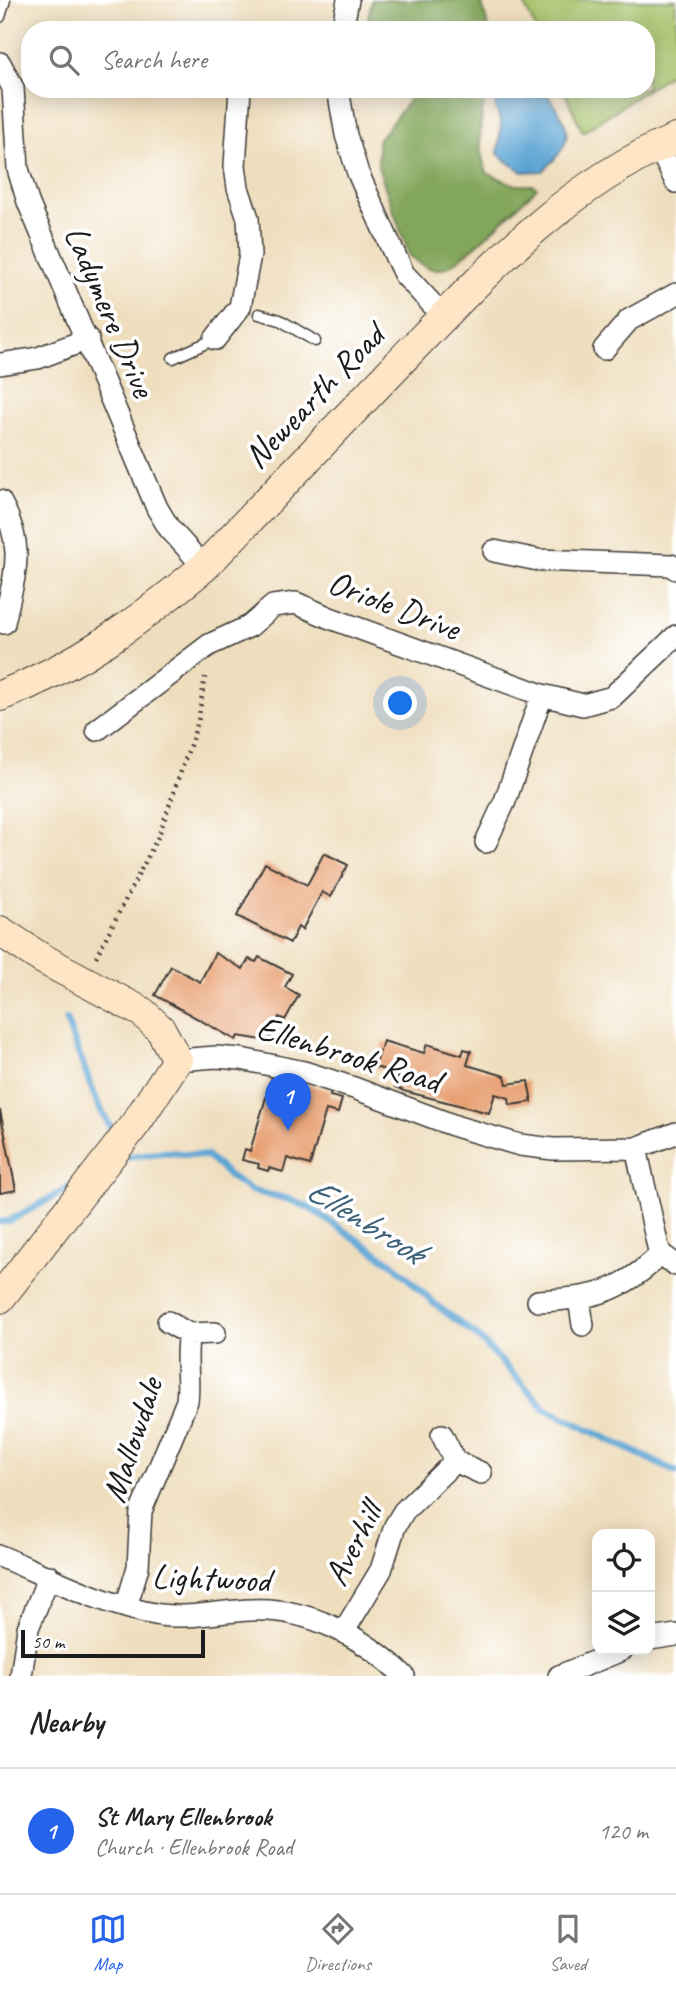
<!DOCTYPE html>
<html lang="en">
<head>
<meta charset="utf-8">
<style>
	:root { --surface:#fff; --page:#f2f2f2; --text:#222; --muted:#767676; --line:#e0e0e0; --accent:#2563eb }
	body { margin:0; font-family:Caveat,sans-serif; background:var(--page); color:var(--text) }
	.controls { position:absolute; right:21px; bottom:21px; display:grid; overflow:hidden; border-radius:14px; box-shadow:0 4px 18px #0003 }
	.controls button { width:63px; height:63px; display:grid; place-items:center; padding:0; border:0; border-bottom:2px solid var(--line); background:var(--surface); color:var(--text); font:35px sans-serif }
	.scale { position:absolute; left:21px; bottom:18px; width:184px; box-sizing:border-box; padding-left:7px; border:4px solid #1c1c1c; border-top:0; font-size:19px; line-height:24px; white-space:nowrap; color:#1c1c1c; -webkit-text-stroke:5px #fff; paint-order:stroke }
	.you { position:absolute; left:401px; top:704px; width:24px; height:24px; margin:-18px; border:5px solid #fff; border-radius:50%; background:#1a73e8; box-shadow:0 0 0 10px #1a73e833 }
	.badge { display:grid; place-items:center; width:46px; height:46px; border-radius:50%; background:var(--accent); color:#fff; font-size:23px; font-weight:700 }
	.pin { position:absolute; translate:-50% -58px; filter:drop-shadow(0 2px 4px #0008) }
	.pin::after { content:''; position:absolute; top:37px; width:24px; height:21px; background:inherit; clip-path:polygon(0 0,100% 0,50% 100%) }
	.list { margin:0; padding:0; list-style:none }
	h2 { display:flex; justify-content:space-between; align-items:center; height:91px; margin:0; padding:0 28px; font-size:30px }
	h2 small { font-size:23px; font-weight:400; color:var(--muted) }
	.list li { display:grid; grid-template-columns:46px 1fr auto; gap:21px; align-items:center; box-sizing:border-box; height:126px; padding:0 28px; border-top:2px solid var(--line) }
	.list b { display:block; font-size:26px; white-space:nowrap }
	.list p { margin:0; font-size:23px; white-space:nowrap; color:var(--muted) }
	.list em { font-size:23px; font-style:normal; color:var(--muted) }
	.icon { flex:none; width:38px; height:38px; fill:none; stroke:currentColor; stroke-width:2; stroke-linecap:round; stroke-linejoin:round }
	.map { position:relative; flex:none; width:676px; height:1676px; overflow:hidden }
	.search { position:absolute; background:var(--surface); box-shadow:0 4px 18px #0003; left:21px; right:21px; top:21px; height:77px; display:flex; align-items:center; gap:18px; box-sizing:border-box; padding:0 24px; border-radius:28px; color:var(--muted); font-size:26px }
	.sheet { height:217px; background:var(--surface) }
	nav { display:flex; justify-content:space-around; align-items:center; box-sizing:border-box; height:98px; border-top:2px solid var(--line); background:var(--surface); font-size:19px; color:var(--muted) }
	nav a { display:grid; justify-items:center; gap:4px }
	nav .on { color:var(--accent) }
	.map>svg:first-child { display:block }
	.green { fill:#a3bf65; stroke:#606e40; stroke-width:2 }
	.forest { fill:#82a65a; stroke:#4f613b; stroke-width:2 }
	.water { fill:#5ca4d3; stroke:#3c6078; stroke-width:2 }
	.lines { fill:none; stroke-linecap:round; stroke-linejoin:round }
	.stream { stroke:#5ca4d3; stroke-width:7 }
	.building { fill:#e79f6f }
	.lane-casing { stroke:#3c3934; stroke-width:13 }
	.street-casing { stroke:#3c3934; stroke-width:24 }
	.secondary-casing { stroke:#3c3934; stroke-width:32 }
	.path { stroke:#3c3934; stroke-width:4.5; stroke-dasharray:2 5; stroke-linecap:butt }
	.lane { stroke:#fff; stroke-width:10 }
	.street { stroke:#fff; stroke-width:21 }
	.secondary { stroke:#fde5c5; stroke-width:30 }
	.labels { text-anchor:middle; dominant-baseline:central; stroke-width:7; stroke-linejoin:round; paint-order:stroke }
	.street-label { font-size:35px; fill:#1c1c1c; stroke:#fff }
	.water-label { font-size:37px; font-style:italic; fill:#3c6078; stroke:#fff }
</style>
</head>
<body>
<div class="map">
<svg width="676" height="1676" viewBox="0 0 676 1676">
	<rect width="100%" height="100%" fill="#fff"/>
	<filter id="ink" filterUnits="userSpaceOnUse"><feTurbulence type="fractalNoise" baseFrequency=".0143" numOctaves="2"/><feDisplacementMap in="SourceGraphic" scale="14" xChannelSelector="R" yChannelSelector="G"/><feConvolveMatrix kernelMatrix="1 2 1 2 8 2 1 2 1" color-interpolation-filters="sRGB"/></filter>
	<filter id="wash" filterUnits="userSpaceOnUse"><feTurbulence type="fractalNoise" baseFrequency=".00686" numOctaves="4" result="noise"/><feDisplacementMap in="SourceGraphic" scale="28" xChannelSelector="R" yChannelSelector="G"/><feGaussianBlur stdDeviation="1.57" result="paint"/><feColorMatrix in="noise" values="0 0 0 0 0 0 0 0 0 0 0 0 0 0 0 0 0 1.4 0 .05"/><feComposite in="paint" operator="in"/></filter>
	<g filter="url(#wash)">
		<rect width="100%" height="100%" fill="#efdebe"/>
		<path class="green" d="M522,0H676V70L583,132L563,89H646V30H536Z"/>
		<path class="forest" d="M372,0H481L489,30H411L368,18Z
			M418,89H487C480,118 476,146 487,173L516,185H533L537,188C519,204 463,262 444,268C430,273 418,263 409,255L378,167V140Z"/>
		<path class="water" d="M498,89H543C570,126 579,137 543,171L522,172L498,154L501,124L495,105Z"/>
		<g class="lines">
			<path class="stream" d="M66,1020L97,1102L116,1138
				M123,1152L125,1157L165,1152L207,1156L228,1175L252,1191L288,1199L310,1208L393,1264L436,1305L476,1335L546,1409L676,1472
				M0,1222L9,1221L71,1187"/>
		</g>
		<g id="blocks">
			<path class="building" d="M324,853L348,865L331,897L322,892L302,930L298,927L290,943L237,916L265,863L307,885Z
				M215,953L243,969L249,959L256,962L259,957L292,974L285,987L299,995L285,1020L279,1017L269,1041L238,1036L236,1040L155,995L171,966L200,982Z
				M383,1041L424,1053L427,1044L462,1055L464,1049L471,1051L467,1065L505,1076L507,1084L528,1081L532,1102L510,1105L509,1098L495,1094L489,1113L404,1091L395,1087L399,1074L375,1067Z
				M273,1074L331,1091L330,1096L342,1099L338,1113L326,1110L310,1165L287,1158L283,1172L269,1168L268,1171L258,1168L259,1164L242,1160L245,1149L250,1151Z
				M0,1110L16,1190L0,1193Z"/>
		</g>
	</g>
	<g filter="url(#ink)">
		<use href="#blocks" fill-opacity="0" stroke="#3c3934" stroke-width="2"/>
		<g class="lines">
			<g class="lane-casing">
				<path id="lane" d="M0,17L5,0
					M259,314L280,320L315,341
					M173,358L215,339"/>
			</g>
			<g class="street-casing">
				<path id="street" d="M342,30L348,0
					M0,63L13,88L18,169L28,202L157,508L169,528L204,567
					M338,89L346,135L358,173L393,251L404,274L444,317
					M658,146L676,182
					M215,339L240,307L250,255L248,218L238,188L235,166L240,89
					M604,349L629,320L676,294
					M0,364L38,358L88,339
					M0,501C27,549 14,574 4,623
					M494,551L538,560L671,565L676,569
					M97,730L209,645L250,626L273,606L296,603L330,618L542,695L583,705L612,697L676,636
					M486,842L505,801L542,695
					M177,1060L216,1057L241,1059L304,1072L354,1088L458,1127L520,1145L553,1149L636,1148L676,1133
					M636,1148L658,1247L661,1254L676,1265
					M579,1299L583,1325
					M538,1301C593,1298 619,1294 661,1254
					M168,1322L189,1334L215,1333
					M442,1435L455,1461L481,1473
					M0,1556C51,1578 105,1606 160,1615C190,1619 221,1611 251,1610C307,1607 364,1637 404,1676
					M126,1607L138,1567L141,1511L187,1401C190,1379 184,1356 189,1334
					M344,1631L381,1570L395,1526L404,1511L455,1461
					M650,1639L676,1635
					M21,1676L28,1628L49,1576
					M559,1676L622,1650"/>
			</g>
			<g class="secondary-casing">
				<path id="secondary" d="M0,696C80,665 138,622 204,567C267,501 331,434 394,368C477,282 563,185 676,139
					M0,931L41,958L142,1012L161,1030L177,1060L136,1123L0,1298"/>
			</g>
			<path class="path" d="M96,957L159,835L198,722L205,677"/>
			<use href="#lane" class="lane"/>
			<use href="#street" class="street"/>
			<use href="#secondary" class="secondary"/>
		</g>
	</g>
	<g class="labels">
		<g class="street-label">
			<text transform="translate(110 311) rotate(67)">Ladymere Drive</text>
			<text transform="translate(314 396) rotate(-46)">Newearth Road</text>
			<text transform="translate(394 605) rotate(21)">Oriole Drive</text>
			<text transform="translate(349 1054) rotate(17)">Ellenbrook Road</text>
			<text transform="translate(132 1440) rotate(-72)">Mallowdale</text>
			<text transform="translate(353 1544) rotate(-63)">Averhill</text>
			<text transform="translate(211 1578) rotate(2)">Lightwood</text>
		</g>
		<g class="water-label">
			<text transform="translate(366 1220) rotate(32)">Ellenbrook</text>
		</g>
	</g>
</svg>
<div class="controls">
<button><svg class="icon" aria-label="locate" viewBox="0 0 24 24"><circle cx="12" cy="12" r="6"/><path d="M12 2v4M12 18v4M2 12h4M18 12h4"/></svg></button>
<button><svg class="icon" aria-label="layers" viewBox="0 0 24 24"><path d="M12 4l9 5-9 5-9-5zM3 14l9 5 9-5"/></svg></button>
</div>
<div class="scale">50 m</div>
<div class="you"></div>
<div class="pin badge" style="left:288px;top:1131px">1</div>
<div class="search"><svg class="icon" aria-label="search" viewBox="0 0 24 24"><circle cx="10" cy="10" r="6"/><path d="M15 15l6 6"/></svg>Search here</div>
</div>
<section class="sheet">
<h2>Nearby<small></small></h2>
<ul class="list">
<li><span class="badge">1</span><div><b>St Mary Ellenbrook</b><p>Church · Ellenbrook Road</p></div><em>120 m</em></li>
</ul>
</section>
<nav>
<a class="on"><svg class="icon" aria-label="map" viewBox="0 0 24 24"><path d="M3 6l6-2 6 2 6-2v14l-6 2-6-2-6 2zM9 4v14M15 6v14"/></svg>Map</a>
<a><svg class="icon" aria-label="directions" viewBox="0 0 24 24"><path d="M12 3l9 9-9 9-9-9zM9 14v-3h6M13 9l2 2-2 2"/></svg>Directions</a>
<a><svg class="icon" aria-label="saved" viewBox="0 0 24 24"><path d="M7 4h10v16l-5-4-5 4z"/></svg>Saved</a>
</nav>
</body>
</html>
